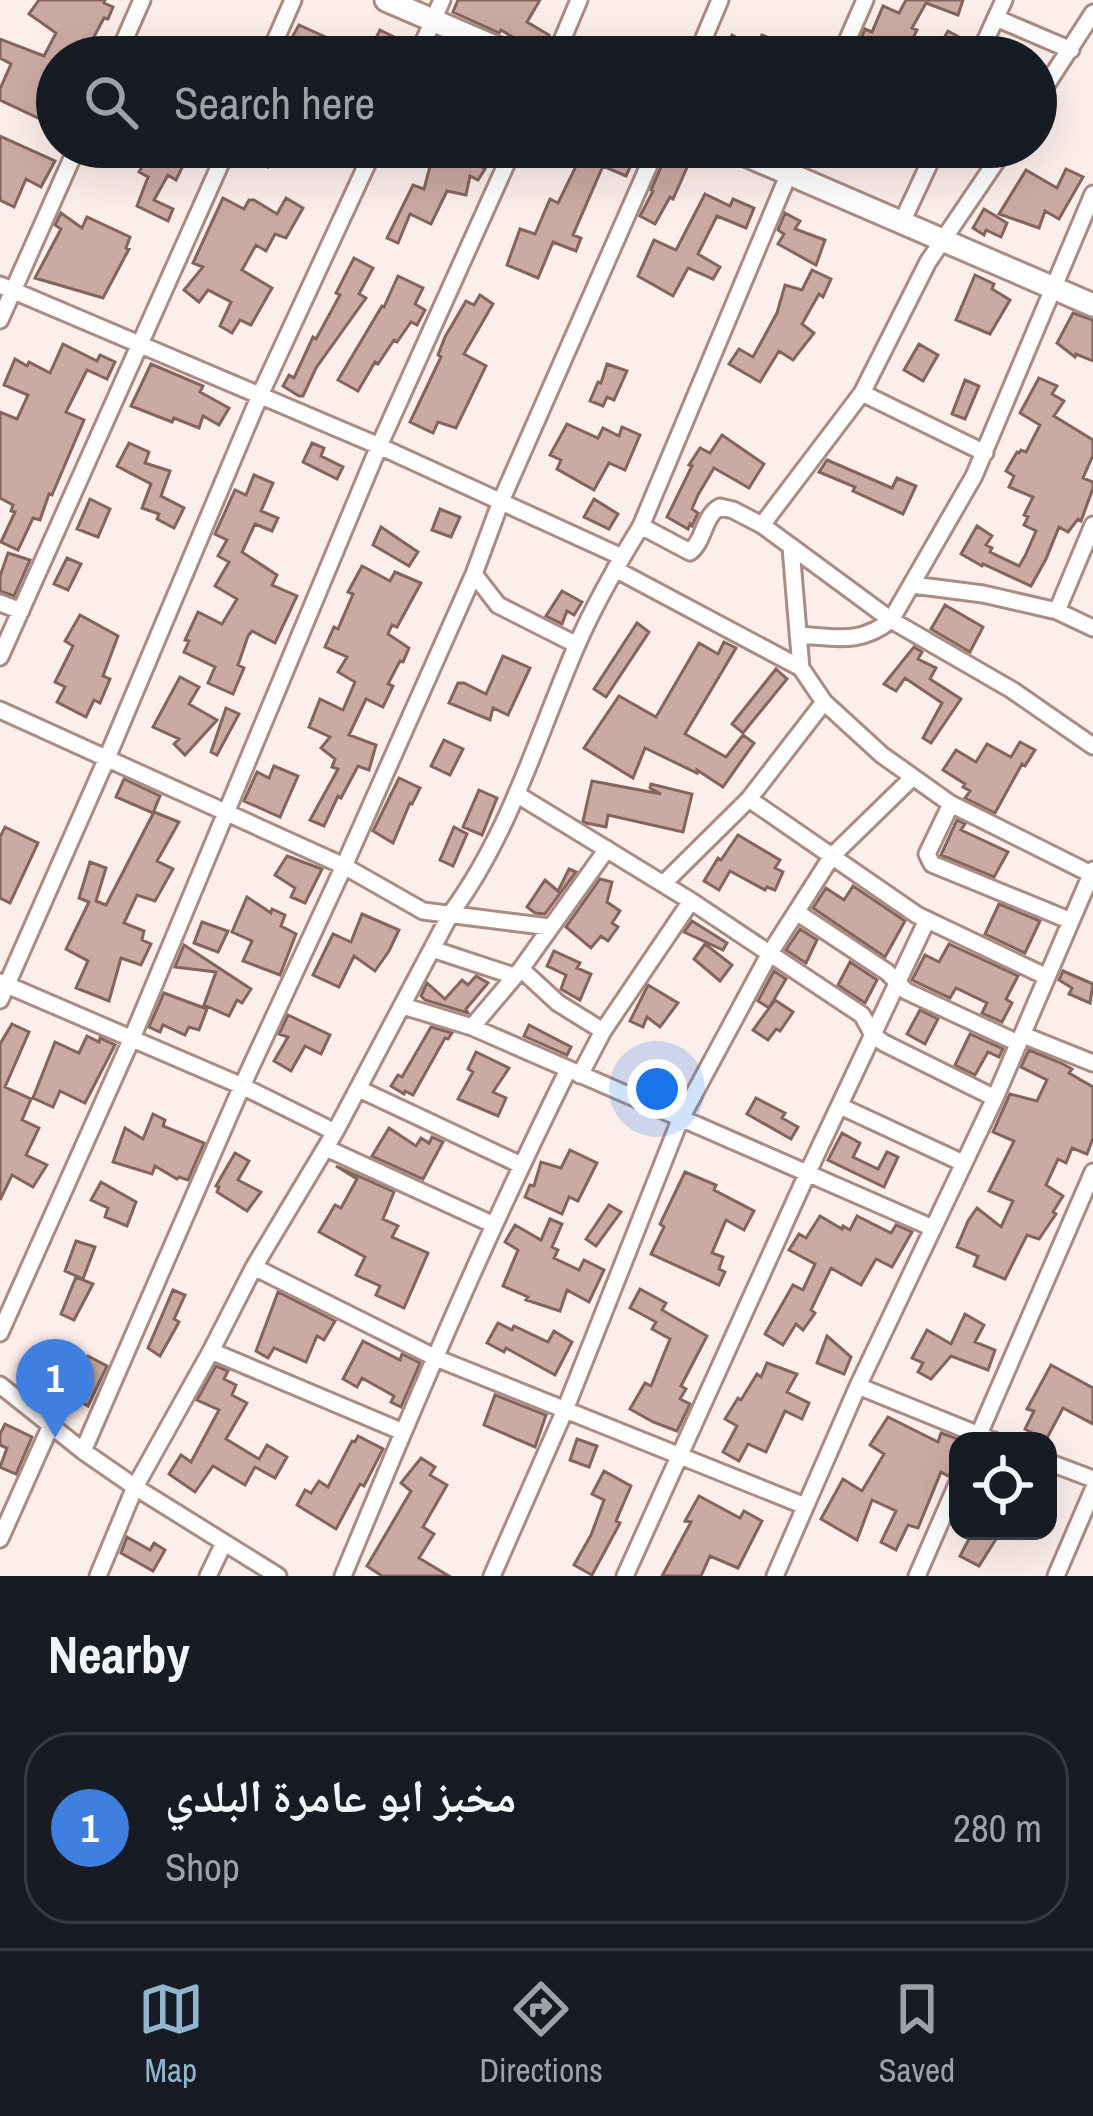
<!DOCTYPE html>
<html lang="en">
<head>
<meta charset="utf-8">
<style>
	:root { --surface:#171b24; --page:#242831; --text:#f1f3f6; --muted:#9ea1a6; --line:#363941; --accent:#92b5ce }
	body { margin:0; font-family:"Archivo Narrow","Noto Naskh Arabic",sans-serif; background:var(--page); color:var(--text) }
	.controls { position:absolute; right:36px; bottom:36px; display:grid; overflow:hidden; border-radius:24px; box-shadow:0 12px 48px #0002 }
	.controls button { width:108px; height:108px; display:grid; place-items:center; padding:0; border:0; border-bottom:3px solid var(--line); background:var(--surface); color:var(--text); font:60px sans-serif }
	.you { position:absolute; left:657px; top:1089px; width:42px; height:42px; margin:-30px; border:9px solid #fff; border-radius:50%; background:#1a73e8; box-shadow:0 0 0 18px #1a73e833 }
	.badge { display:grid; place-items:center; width:78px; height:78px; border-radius:50%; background:var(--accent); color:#fff; font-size:39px; font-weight:700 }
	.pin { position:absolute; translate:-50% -99px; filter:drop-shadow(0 3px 6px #0008) }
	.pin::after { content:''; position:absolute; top:63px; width:42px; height:36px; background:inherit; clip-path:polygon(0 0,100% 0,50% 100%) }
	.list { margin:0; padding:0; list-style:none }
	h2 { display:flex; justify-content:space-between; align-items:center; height:156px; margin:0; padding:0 48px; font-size:51px }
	h2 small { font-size:39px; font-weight:400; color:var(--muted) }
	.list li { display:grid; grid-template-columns:78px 1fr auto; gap:36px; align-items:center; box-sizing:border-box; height:192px; margin:0 24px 24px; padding:0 24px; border:3px solid var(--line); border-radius:48px }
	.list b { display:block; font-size:45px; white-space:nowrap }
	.list p { margin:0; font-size:39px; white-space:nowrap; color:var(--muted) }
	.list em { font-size:39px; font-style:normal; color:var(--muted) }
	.icon { flex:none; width:66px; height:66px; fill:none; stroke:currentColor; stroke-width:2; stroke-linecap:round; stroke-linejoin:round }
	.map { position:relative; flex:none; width:1093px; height:1576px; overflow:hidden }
	.search { position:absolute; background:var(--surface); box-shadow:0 12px 48px #0002; left:36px; right:36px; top:36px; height:132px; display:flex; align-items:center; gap:30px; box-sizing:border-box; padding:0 42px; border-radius:66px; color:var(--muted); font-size:45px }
	.sheet { height:372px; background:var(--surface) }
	nav { display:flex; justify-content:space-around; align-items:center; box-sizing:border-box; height:168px; border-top:3px solid var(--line); background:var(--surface); font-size:33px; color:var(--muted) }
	nav a { display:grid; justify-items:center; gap:6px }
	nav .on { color:var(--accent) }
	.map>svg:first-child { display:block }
	.building { fill:#cbaaa3; stroke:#83655e; stroke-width:3 }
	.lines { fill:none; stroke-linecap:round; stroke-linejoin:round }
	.street-casing { stroke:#ab8c84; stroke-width:21 }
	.secondary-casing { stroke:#ab8c84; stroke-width:27 }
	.street { stroke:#fff; stroke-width:15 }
	.secondary { stroke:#fff; stroke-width:21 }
</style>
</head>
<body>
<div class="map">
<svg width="1093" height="1576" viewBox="0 0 1093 1576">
	<rect width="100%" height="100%" fill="#fceeeb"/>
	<path class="building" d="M39,0H105L104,3L113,7L108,19L104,18L89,46L105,57H57V127L0,100V89L11,64L0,58V39L44,56L56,33L29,14Z
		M458,0H540L527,22L549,35L539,53L501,30L499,33L453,12Z
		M906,0H963L958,15L926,3L912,28L917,30L904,57H882L883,54L860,41L865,29L872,32L883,6L899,13Z
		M299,25L330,39L323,56L290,41Z
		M380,30L406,43L399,57H372L377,48L372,46Z
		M948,31L968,42L959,57H933Z
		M732,35L756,48L762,35L789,47L793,42L819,57H721Z
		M0,136L55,161L41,187L26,179L14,207L0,200Z
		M119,147H192L176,180L168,175L154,200L173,209L168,221L137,206L148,177L139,172L145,162Z
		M240,147H277L268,167L239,153Z
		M409,147H470L466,156L485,169L478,180L470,176L466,195L447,191L431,224L410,214L398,243L387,238L413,185L424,189L432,159Z
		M594,147H644L640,157L636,154L626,176L603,166L573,235L581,238L576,251L553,242L538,278L507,265L520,229L535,234L550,199L558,203L580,158L587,162Z
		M668,151L689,163L673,199L670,197L655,224L640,216L653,191L651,190Z
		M1066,169L1083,177L1059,219L1045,211L1039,228L999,214L1026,170L1057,188Z
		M705,194L730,206L733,199L754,208L746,228L717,216L698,254L720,267L713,279L688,268L673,296L638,276L654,240L676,250Z
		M223,198L244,209L249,200H254L277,214L286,198L303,208L286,238L275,234L266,251L256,245L242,270L272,288L251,325L240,320L232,333L220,326L231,302L208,290L199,302L184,290L203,267L193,263Z
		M984,209L1007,223L1001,237L986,230L984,235L973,228Z
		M61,213L82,228L87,217L130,237L126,248L129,249L103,298L35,278L61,229L55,225Z
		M785,213L800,221L795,229L825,240L816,265L778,244L784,234L778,230Z
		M354,258L373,268L359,294L366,298L316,368L303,396H299L283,386L289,375L294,378L313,337L316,339L340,295L336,293Z
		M812,270L831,279L823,297L819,294L802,324L814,333L793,360L779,351L760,382L729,364L739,349L753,357L777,313L785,285L802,290Z
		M975,275L994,284L992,289L1010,300L990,334L956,320Z
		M398,276L423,288L415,304L425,310L417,325L411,322L397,342L394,340L378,364L375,362L358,391L338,380L382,306L384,307Z
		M480,295L493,304L464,354L486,366L456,428L438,422L433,433L410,422L441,357L438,355L445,337L466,301L474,305Z
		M1073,313L1093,320V361L1076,354L1075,357L1057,343Z
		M63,344L97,361L100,355L115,362L107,379L87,370L66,412L84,420L52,495L49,494L40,520L33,518L18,550L1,542L15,512L11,511L13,505L0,498V412L17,419L28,395L4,385L15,359L27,366L29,362L50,373Z
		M919,344L938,355L923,381L904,370Z
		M151,364L203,386L200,392L229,408L219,425L203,416L199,428L174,418L172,422L131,406Z
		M607,364L627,371L614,400L607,397L603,406L590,401L598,382L601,383Z
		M1039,378L1057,386L1052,394L1064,401L1054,416L1093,440V455L1083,478L1093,482V488L1081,521L1078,519L1068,532L1059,527L1046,559L1031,586L983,564L982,566L961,554L977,526L992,536L986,545L992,548L990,552L1019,566L1025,556L1036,531L1024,525L1028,517L1024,515L1033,497L1009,487L1014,476L1006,471L1017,452L1019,453L1021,450L1026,452L1040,425L1020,413Z
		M965,380L979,386L965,419L952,414Z
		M567,424L598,438L603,428L619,436L622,427L640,435L625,470L609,463L594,490L557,469L561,460L550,455Z
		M722,435L764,464L749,488L714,468L698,495L692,509L698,513L692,526L690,524L688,529L667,517L692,466L689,465L700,448L710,453Z
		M129,443L149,452L145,463L170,471L161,496L184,508L174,528L157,519L159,514L142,508L151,484L117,466Z
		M312,443L324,448L321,456L343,467L337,479L303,462Z
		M827,460L892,488L897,478L916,486L903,514L853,491L855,487L819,472Z
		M254,475L273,483L261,511L278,518L272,531L255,524L242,552L277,575L272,585L297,596L275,643L252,631L248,636L238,665L244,668L233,694L208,683L215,667L184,652L189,641L185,640L198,612L222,624L237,599L215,586L229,562L218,556L227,540L215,534L235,490L246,495Z
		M90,499L110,509L98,537L77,529Z
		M594,499L618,514L609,529L584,517Z
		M440,509L460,517L451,537L432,530Z
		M381,527L418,552L409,566L373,545Z
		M8,553L30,560L14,596L0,591V576Z
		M67,558L81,564L68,590L54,584Z
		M362,566L390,581L395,572L421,583L397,627L392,625L388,634L409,648L403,662L400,661L388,684L393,686L383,707L366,699L349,735L376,745L369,770L358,766L341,798L338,796L324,826L310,820L338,769L332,767L335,759L321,748L330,737L309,727L320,699L343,710L355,682L338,672L347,657L325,647L334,627L338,629L353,594L348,592Z
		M562,591L582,602L574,615L567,611L562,624L546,616Z
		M945,605L983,627L970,652L931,629Z
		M80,615L118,636L103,676L110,679L100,703L94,700L86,717L57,702L65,687L55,682L73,646L65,641Z
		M637,623L649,632L606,697L594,689Z
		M724,642L736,648L685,734L726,757L743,735L754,743L723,787L697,770V773L645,748L633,778L584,748L619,696L656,717L699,643L718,654Z
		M914,647L922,652L918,659L936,668L930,679L961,699L931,743L923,738L942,703L905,678L896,691L884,684Z
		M503,656L530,668L508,715L493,708L490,720L449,703L458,683H464L486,694Z
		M776,669L787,679L743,733L732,724Z
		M180,677L199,687L189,704L217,720L185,755L174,744L179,739L153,727Z
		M226,708L239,714L217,755L211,752Z
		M444,740L463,749L450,775L431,766Z
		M1020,742L1035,750L1025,766L1022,764L995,813L965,798L970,791L963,787L965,784L943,770L956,750L976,762L987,744L1011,757Z
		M274,766L298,776L280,817L244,801L257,772L269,778Z
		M399,778L420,788L412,804L410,803L393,843L373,831Z
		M124,779L160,796L153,813L116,797Z
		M592,781L661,794L650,788L651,784L692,794L683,832L608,815L606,827L586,823L583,821Z
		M479,790L497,798L482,835L463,827Z
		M154,812L179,822L157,861L173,869L155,901L137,895L124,923L144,931L142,940L151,944L141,965L121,958L109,1001L76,988L88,961L66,949L89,902L79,898L90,862L106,868L96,901L106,905Z
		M957,820L965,824L961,830L1008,852L994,877L941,855Z
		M5,827L38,843L10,903L0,898V837Z
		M454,827L467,834L453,866L440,860Z
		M738,835L780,860L775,868L783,872L775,890L767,887L765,890L730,871L719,890L704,881L718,858L721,860Z
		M287,856L322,869L305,903L291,897L295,888L275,875Z
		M569,869L576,872L545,914L535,913L527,907L545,880L558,891Z
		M600,879L612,882L607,902L620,911L612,923L618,927L608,941L601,936L591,948L566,927Z
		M853,886L905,921L885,957L813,908L826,888L844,900Z
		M247,897L271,913L272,909L285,915L281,926L296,934L280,975L243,961L252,941L232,932Z
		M999,904L1040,921L1025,953L985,934Z
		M362,914L399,930L389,951L375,971L354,956L339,987L313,975L333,934L351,942Z
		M692,921L727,943L723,950L684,932Z
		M202,922L228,931L218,952L194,943Z
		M800,929L817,940L806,963L786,950Z
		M705,944L732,965L720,981L694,959Z
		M949,944L1018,976L1006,999L1012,1003L1002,1022L982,1013L987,1003L956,988L950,998L912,980L925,955L939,962Z
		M184,945L251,989L242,1003L237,1000L229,1016L204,1005L216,972L175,967Z
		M554,951L580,963L577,968L591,974L580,1000L561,989L566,975L547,966Z
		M850,962L877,980L865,1003L838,985Z
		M774,971L786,979L769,1008L758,1001Z
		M1063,971L1093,984L1090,1003L1069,994L1072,988L1059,980Z
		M476,976L488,983L466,1009L468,1013L425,1000L421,996L427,983L445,999L462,980L468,985Z
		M648,985L678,1003L660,1027L647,1017L643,1027L630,1021Z
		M164,993L207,1009L199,1030L189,1027L185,1035L163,1025L160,1032L149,1027Z
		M775,1000L793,1012L780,1031L776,1029L768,1040L753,1030Z
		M920,1010L938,1019L925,1044L907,1034Z
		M288,1015L330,1035L321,1054L305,1046L291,1071L274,1061L288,1037L279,1034Z
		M12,1024L29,1032L5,1087L31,1099L22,1120L39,1128L26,1155L47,1165L33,1187L12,1175L0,1200V1044Z
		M529,1025L571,1047L567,1055L524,1036Z
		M431,1027L452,1033L448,1039L445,1038L413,1095L405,1091L404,1094L391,1086L398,1075L402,1077Z
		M970,1034L1003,1049L999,1057L988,1052L975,1075L955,1065Z
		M87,1036L99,1042L100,1038L115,1045L85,1103L60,1091L53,1107L33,1098L55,1042L79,1053Z
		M1029,1050L1061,1063L1072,1069L1069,1073L1093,1087V1138L1087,1154L1072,1148L1066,1163L1058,1159L1046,1185L1063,1196L1053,1212L1056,1214L1039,1239L1027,1235L1005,1279L974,1266L978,1256L957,1247L968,1221L977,1208L1001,1227L1013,1201L989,1191L1014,1141L993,1132L1010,1094L1037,1101L1047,1080L1021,1067Z
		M476,1052L509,1068L493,1092L506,1098L498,1116L458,1099L473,1072L468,1069Z
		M756,1098L785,1113L782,1118L798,1127L791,1139L747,1114Z
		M153,1114L165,1120L163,1126L204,1143L188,1180L179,1177L177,1179L155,1166L152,1174L113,1162L125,1128L143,1139Z
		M389,1128L416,1146L421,1138L429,1143L432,1137L443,1142L423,1179L372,1156Z
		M842,1133L860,1143L853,1157L878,1169L887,1152L898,1157L884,1187L828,1160Z
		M570,1150L597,1163L578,1201L569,1197L562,1214L525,1197L530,1185L534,1186L541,1162L561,1168Z
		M235,1153L249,1161L238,1180L261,1192L247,1211L217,1192L219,1187L216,1186Z
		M336,1166L394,1192L383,1219L398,1226L392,1237L428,1253L404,1308L376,1295L380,1286L356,1275L365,1257L319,1232L335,1205L341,1208L357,1179Z
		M685,1172L716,1185L714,1190L754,1211L744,1230L726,1220L712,1253L723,1257L719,1269L725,1272L719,1285L651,1254L664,1227L660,1224Z
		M101,1182L136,1202L127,1226L105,1217L108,1208L91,1200Z
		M609,1205L621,1212L596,1246L586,1239Z
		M820,1216L842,1229L843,1226L850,1230L857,1216L891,1233L896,1225L912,1232L892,1267L876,1259L861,1285L831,1268L811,1310L815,1313L803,1330L796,1324L783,1345L765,1334L793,1285L803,1290L815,1264L789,1250L799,1234L806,1238Z
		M550,1219L562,1224L552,1247L558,1250L554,1258L579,1270L584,1260L604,1270L589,1302L567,1290L560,1311L526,1300L528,1297L503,1286L518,1250L505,1242L515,1225L541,1240Z
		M76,1241L95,1247L83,1279L65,1271Z
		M76,1277L93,1284L74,1320L61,1314Z
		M640,1289L666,1303L662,1310L707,1336L681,1386L686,1389L680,1399L690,1404L677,1431L653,1422L630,1409L645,1383L651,1386L670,1339L652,1329L656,1322L630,1308Z
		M173,1290L185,1295L174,1319L179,1322L160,1356L148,1348Z
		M278,1292L335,1321L324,1340L317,1336L306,1362L274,1348L268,1358L256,1351Z
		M965,1314L984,1325L975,1342L995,1350L988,1370L951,1356L931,1379L918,1372L923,1363L912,1358L927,1330L951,1344Z
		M498,1323L512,1330L514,1326L548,1342L554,1331L572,1342L555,1375L506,1348L504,1352L487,1343Z
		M827,1336L851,1357L844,1374L817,1363Z
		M363,1341L400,1360L402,1354L420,1363L401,1407L391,1402L394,1396L362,1378L357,1387L343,1379Z
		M88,1356L107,1366L88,1406L70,1395Z
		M767,1363L797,1374L787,1392L809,1403L802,1419L785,1411L766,1452L748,1444L739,1461L723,1452L737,1426L725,1419L738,1398L741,1400L757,1374L761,1377Z
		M1051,1365L1093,1388V1424L1063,1408L1046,1440L1025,1429L1034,1411L1027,1409Z
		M216,1366L228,1371L224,1379L236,1385L232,1395L247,1403L226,1439L259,1459L267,1445L287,1457L275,1478L255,1467L245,1485L213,1466L195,1492L169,1474L181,1455L191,1462L219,1410L197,1400Z
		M495,1395L546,1415L535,1447L484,1425Z
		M888,1417L938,1442L941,1433L958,1439V1462L948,1476L941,1472L918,1528L908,1525L896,1550L881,1542L896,1511L872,1500L857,1540L821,1519L843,1479L862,1491L884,1454L870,1445Z
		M5,1424L32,1437L16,1474L0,1467L7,1448L0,1445V1434Z
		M358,1436L383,1449L364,1486L360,1484L336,1529L297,1505L305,1490L311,1493L319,1481L328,1487L352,1441L355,1442Z
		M577,1439L597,1446L589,1467L570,1460Z
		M421,1458L435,1467L430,1475L447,1485L423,1527L434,1534L419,1558L449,1576H382L367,1566L411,1491L401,1483Z
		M604,1471L631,1486L616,1521L620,1523L592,1575L574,1565L591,1535L604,1500L592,1494Z
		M699,1496L740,1518L744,1511L762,1521L738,1568L710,1556L701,1576H662L691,1522L685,1521Z
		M973,1531H990L998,1536L979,1566L960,1556Z
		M127,1537L150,1550L154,1543L165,1550L153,1571L121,1553Z"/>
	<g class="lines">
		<g class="street-casing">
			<path id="street" d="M996,18L1071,50
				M117,57L142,0
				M268,57L293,0
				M417,57L442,0
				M555,57L579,0
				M696,57L720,0
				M840,57L865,0
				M978,57L1004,0
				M1036,101L1093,13
				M902,222L937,147
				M0,285L379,446L622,557
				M0,320L77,147
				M862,393L985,453
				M762,525L862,393L928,262L1006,147
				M641,526L690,552C705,540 703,516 720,507L733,510L762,525L891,620L1012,690L1093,746
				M791,548L801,668
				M615,569L801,668L824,702L882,755L913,777L951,804L1091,874
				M474,574L498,605L577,645
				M913,585L983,594L1057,611L1093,628
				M0,603L21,611
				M1057,611L1093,525
				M798,635C835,637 860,645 891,620L974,476L1093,194
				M0,657L228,147
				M0,710L344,866L423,911L550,927
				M518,795L691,901L862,1015L873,1035L884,1043L995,1098
				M749,799L917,915L1047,977
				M951,804L927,854L932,864L1071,921
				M663,884L749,799L824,702
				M798,913L887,972L906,991L1018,1043
				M432,949L514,976
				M521,969L558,1003L603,1031
				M0,982L242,1086L335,1132
				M0,1000L107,758L260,395L375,147
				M403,1006L472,1027L933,1228
				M472,1027L521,969L607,849
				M1023,1035L1093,1063
				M580,1075L603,1031L691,901
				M359,1089L521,1165
				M840,1106L963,1163
				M326,1148L494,1225
				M254,1267L436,1358L805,1506
				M0,1333L132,1038L379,446L514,147
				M211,1351L403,1432
				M0,1385L83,1451L135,1487L278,1576
				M858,1386L994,1441
				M976,1441L1093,1172
				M83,1451L242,1086L344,866L474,574L501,501L657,147
				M1048,1462L1093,1479
				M0,1539L51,1425
				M98,1576L135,1487L211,1351L254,1267L335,1132L451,913C510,833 537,737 576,647C594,605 617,565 641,526L800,147
				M208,1576L224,1543
				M343,1576C414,1405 486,1235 568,1070
				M492,1576L565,1410L680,1120L770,953L832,856L913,777
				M625,1576L808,1172L927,920
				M775,1576L858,1386L995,1098L1093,870
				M917,1576L958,1482
				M1056,1576L1093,1490"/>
		</g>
		<g class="secondary-casing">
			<path id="secondary" d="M386,0L518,57
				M727,147L1093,305"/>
		</g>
		<use href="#street" class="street"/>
		<use href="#secondary" class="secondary"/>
	</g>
</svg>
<div class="controls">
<button><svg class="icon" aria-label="locate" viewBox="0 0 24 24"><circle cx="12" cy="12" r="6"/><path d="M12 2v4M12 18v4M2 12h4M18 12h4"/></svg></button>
</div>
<div class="you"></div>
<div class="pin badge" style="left:55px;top:1438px;background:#3f7fe0">1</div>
<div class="search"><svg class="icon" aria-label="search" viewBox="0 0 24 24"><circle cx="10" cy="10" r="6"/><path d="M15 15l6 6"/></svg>Search here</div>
</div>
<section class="sheet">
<h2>Nearby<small></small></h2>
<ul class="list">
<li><span class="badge" style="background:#3f7fe0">1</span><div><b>مخبز ابو عامرة البلدي</b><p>Shop</p></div><em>280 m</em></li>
</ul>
</section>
<nav>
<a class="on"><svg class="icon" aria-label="map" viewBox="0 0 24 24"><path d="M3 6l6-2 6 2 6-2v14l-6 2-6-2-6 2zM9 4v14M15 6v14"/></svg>Map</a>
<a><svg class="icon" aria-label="directions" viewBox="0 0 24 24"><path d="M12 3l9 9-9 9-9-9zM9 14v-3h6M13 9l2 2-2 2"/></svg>Directions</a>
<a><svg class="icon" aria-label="saved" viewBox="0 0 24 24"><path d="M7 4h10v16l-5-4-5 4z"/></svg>Saved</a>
</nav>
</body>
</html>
